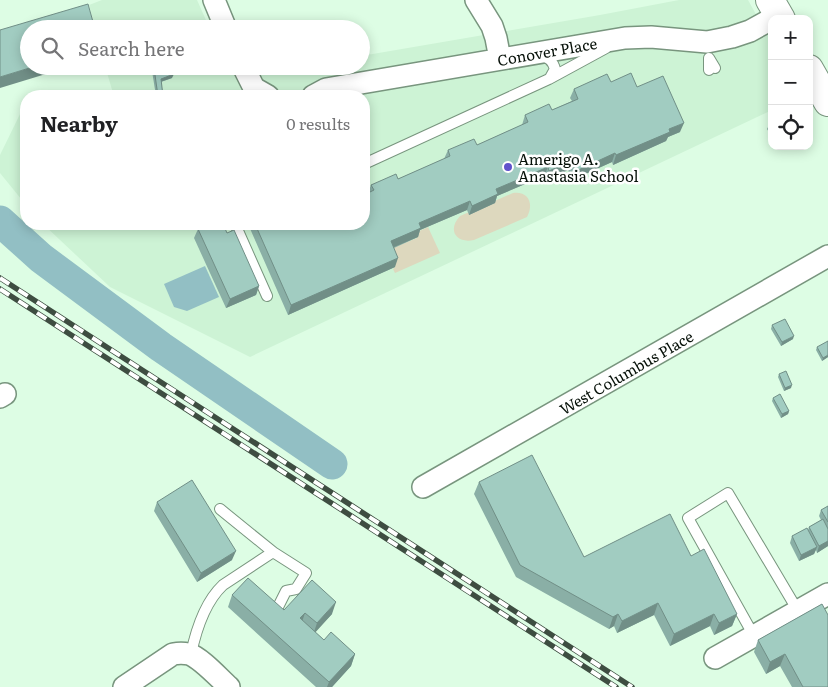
<!DOCTYPE html>
<html lang="en">
<head>
<meta charset="utf-8">
<style>
	:root { --surface:#fff; --page:#f2f2f2; --text:#202124; --muted:#757577; --line:#e0e0e0 }
	body { margin:0; font-family:Literata,serif; background:var(--page); color:var(--text) }
	.controls { position:absolute; right:15px; top:15px; display:grid; overflow:hidden; border-radius:10px; box-shadow:0 2px 12px #0003 }
	.controls button { width:45px; height:45px; display:grid; place-items:center; padding:0; border:0; border-bottom:1px solid var(--line); background:var(--surface); color:var(--text); font:25px sans-serif }
	.list { margin:0; padding:0; list-style:none }
	h2 { display:flex; justify-content:space-between; align-items:center; height:65px; margin:0; padding:0 20px; font-size:21px }
	h2 small { font-size:16px; font-weight:400; color:var(--muted) }
	.icon { flex:none; width:28px; height:28px; fill:none; stroke:currentColor; stroke-width:2; stroke-linecap:round; stroke-linejoin:round }
	.map { position:relative; flex:none; width:828px; height:687px; overflow:hidden }
	.search { position:absolute; background:var(--surface); box-shadow:0 2px 12px #0003; left:20px; top:20px; width:350px; height:55px; display:flex; align-items:center; gap:12px; box-sizing:border-box; padding:0 18px; border-radius:28px; color:var(--muted); font-size:19px }
	.panel { position:absolute; background:var(--surface); box-shadow:0 2px 12px #0003; left:20px; top:90px; width:350px; height:140px; border-radius:20px }
	.map>svg:first-child { display:block }
	.built { fill:#cdf3d5 }
	.green { fill:#ddd8be }
	.water { fill:#92bfc4 }
	.lines { fill:none; stroke-linecap:round; stroke-linejoin:round }
	.river { stroke:#92bfc4; stroke-width:31 }
	.lane-casing { stroke:#78957e; stroke-width:12 }
	.street-casing { stroke:#78957e; stroke-width:24 }
	.secondary-casing { stroke:#78957e; stroke-width:30 }
	.lane { stroke:#fff; stroke-width:10 }
	.street { stroke:#fff; stroke-width:21 }
	.secondary { stroke:#fff; stroke-width:28 }
	.rail-casing { stroke:#3e4d41; stroke-width:5.5 }
	.rail { stroke:#fff; stroke-width:4; stroke-dasharray:11; stroke-linecap:butt }
	.wall { fill:#8aafa6 }
	.shaded-wall { fill:#718f87 }
	.building { fill:#a1ccc1; stroke:#718f87 }
	.poi-dot { fill:#6152cb; stroke:#fff; stroke-width:2 }
	.labels { text-anchor:middle; dominant-baseline:central; stroke-width:5; stroke-linejoin:round; paint-order:stroke }
	.street-label { font-size:15px; fill:#061008; stroke:#fff }
	.poi-label { font-size:15px; fill:#061008; stroke:#fff; text-anchor:start }
</style>
</head>
<body>
<div class="map">
<svg width="828" height="687" viewBox="0 0 828 687">
	<rect width="100%" height="100%" fill="#ddfde4"/>
	<path class="built" d="M102,0H197L210,29H95L89,5Z
		M679,0H748L772,43V110L250,357L110,287L43,224H364V96H98L113,93L105,66H226L230,75L291,66H361V56L600,15Z
		M26,109V205L0,173V155L22,110Z"/>
	<path class="green" d="M513,193C529,191 534,204 527,217L474,240C456,244 447,230 460,216Z
		M428,227L440,253L395,273L393,269L395,267L387,250L417,238L415,233Z"/>
	<path class="water" d="M205,266L219,297L187,311L174,307L164,284Z"/>
	<g class="lines">
		<path class="river" d="M0,221L41,258L161,347L332,464"/>
		<g class="lane-casing">
			<path id="lane" d="M540,55C548,57 553,61 555,69L550,78
				M709,70V58L715,68
				M364,164L549,79L606,48
				M235,224L267,296
				M220,509L273,552
				M754,636L688,518L728,493L798,611
				M191,654C196,630 205,602 223,585L273,552L306,573L296,589L286,591L278,607"/>
		</g>
		<g class="street-casing">
			<path id="street" d="M214,0L226,29
				M476,0L492,26L496,38L500,59
				M243,66L254,88L268,96
				M313,96L326,89L625,38L651,37L707,42L732,37L750,31L779,15
				M0,397L5,394
				M423,487L828,256
				M715,658L828,594
				M124,687L173,654C179,653 183,653 189,654C201,658 219,678 229,687"/>
		</g>
		<g class="secondary-casing">
			<path id="secondary" d="M770,0L781,19
				M809,69L828,102"/>
		</g>
		<use href="#lane" class="lane"/>
		<use href="#street" class="street"/>
		<use href="#secondary" class="secondary"/>
		<g class="rail-casing">
			<path id="rail" d="M0,278L632,687
				M0,289L616,687"/>
		</g>
		<use href="#rail" class="rail"/>
	</g>
	<path class="wall" d="M154,68L172,78L161,82L163,96H156L152,71Z
		M611,82L637,87L680,132L668,137L666,141L613,165L612,162L572,180L568,170L546,180L544,176L497,196L495,203L469,215L467,210L420,230L418,237L394,248L395,267L288,315L248,224H364L368,193L371,185L398,179L444,159L448,150L477,145L522,125L525,115L552,110L572,101L570,98L574,89Z
		M772,122V137L767,129L770,123Z
		M777,146H787L780,150Z
		M198,229L227,233L259,286L256,295L226,308L194,238Z
		M772,325L793,339L781,346L771,329Z
		M817,347L828,357L822,361L816,350Z
		M779,374L791,388L784,391L778,377Z
		M773,398L789,411L788,414L781,418L772,401Z
		M479,482L584,557L691,556L737,614L732,626L714,635L710,626L670,646L654,615L617,633L614,626L609,629L516,577L474,494Z
		M157,502L232,560L197,582L154,511Z
		M828,506V546L817,553L816,550L814,554L799,561L790,543L792,536L808,530L809,527L821,520L819,516L821,510Z
		M232,595L284,610L332,614L315,632L324,640L355,654L351,666L332,687H316L228,607Z
		M822,604L828,687H792L780,666L766,674L754,652L758,640Z"/>
	<path class="shaded-wall" d="M36,66H72L0,88V77Z
		M174,74L172,78L160,82L161,79Z
		M684,123L680,132L668,137L666,141L613,165L616,155L669,129Z
		M781,146H787L780,150Z
		M615,153L612,162L572,180L576,171Z
		M571,161L568,170L546,180L549,171Z
		M548,167L544,176L497,196L495,203L469,215L472,206L496,189Z
		M470,201L467,210L420,230L418,237L387,250L391,241L419,223Z
		M398,258L395,267L288,315L291,305Z
		M259,286L256,295L226,308L230,299Z
		M794,336L793,339L781,346L782,342Z
		M828,355V357L822,361L823,358Z
		M792,385L791,388L784,391L785,388Z
		M789,411L788,414L781,418L782,414Z
		M828,541V546L817,553L819,546Z
		M817,547L814,554L799,561L801,555Z
		M236,551L232,560L197,582L201,573Z
		M336,602L332,614L313,635L317,623Z
		M658,603L654,615L617,633L622,621Z
		M305,613L301,625L300,618Z
		M618,614L614,626L609,629L613,617Z
		M714,614L710,626L670,646L674,634Z
		M737,614L732,626L714,635L719,623Z
		M355,654L351,666L332,687H327L329,682Z
		M785,654L780,666L766,674L770,662Z"/>
	<path class="building" d="M88,4L95,29H29V66H36L0,77V30Z
		M160,66H172L174,74L161,79L163,96H158L154,68Z
		M631,73L637,87L663,76L684,123L669,129L670,132L616,155L615,153L576,171L571,161L549,171L548,167L496,189L498,194L472,206L470,201L419,223L421,228L391,241L398,258L291,305L255,224H364V195L374,190L371,185L396,174L398,179L450,156L448,150L474,139L477,145L528,122L525,115L549,104L552,110L578,99L574,89L607,74L611,82Z
		M209,224H223L227,233L234,230L259,286L230,299L198,229Z
		M785,319L794,336L782,342L772,325Z
		M828,341V355L823,358L817,347Z
		M786,371L792,385L785,388L779,374Z
		M780,394L789,411L782,414L773,398Z
		M532,455L584,557L670,514L691,556L704,549L737,614L719,623L714,614L674,634L658,603L622,621L618,614L613,617L520,565L479,482Z
		M192,480L236,551L201,573L157,502Z
		M828,506V522L821,510Z
		M823,519L828,529V541L819,546L809,527Z
		M807,528L817,547L801,555L792,536Z
		M248,578L284,610L312,580L336,602L317,623L305,613L300,618L324,640L331,632L355,654L329,682L232,595Z
		M822,604L828,615V687H803L785,654L770,662L758,640Z"/>
	<circle class="poi-dot" cx="508" cy="167" r="5"/>
	<g class="labels">
		<g class="street-label">
			<text transform="translate(547 51) rotate(-10)">Conover Place</text>
			<text transform="translate(626 372) rotate(-30)">West Columbus Place</text>
		</g>
		<g class="poi-label">
			<text x="518" y="158">Amerigo A.<tspan x="518" dy="17">Anastasia School</tspan></text>
		</g>
	</g>
</svg>
<div class="controls">
<button>+</button>
<button>−</button>
<button><svg class="icon" aria-label="locate" viewBox="0 0 24 24"><circle cx="12" cy="12" r="6"/><path d="M12 2v4M12 18v4M2 12h4M18 12h4"/></svg></button>
</div>
<div class="search"><svg class="icon" aria-label="search" viewBox="0 0 24 24"><circle cx="10" cy="10" r="6"/><path d="M15 15l6 6"/></svg>Search here</div>
<section class="panel">
<h2>Nearby<small>0 results</small></h2>
<ul class="list">
</ul>
</section>
</div>
</body>
</html>
